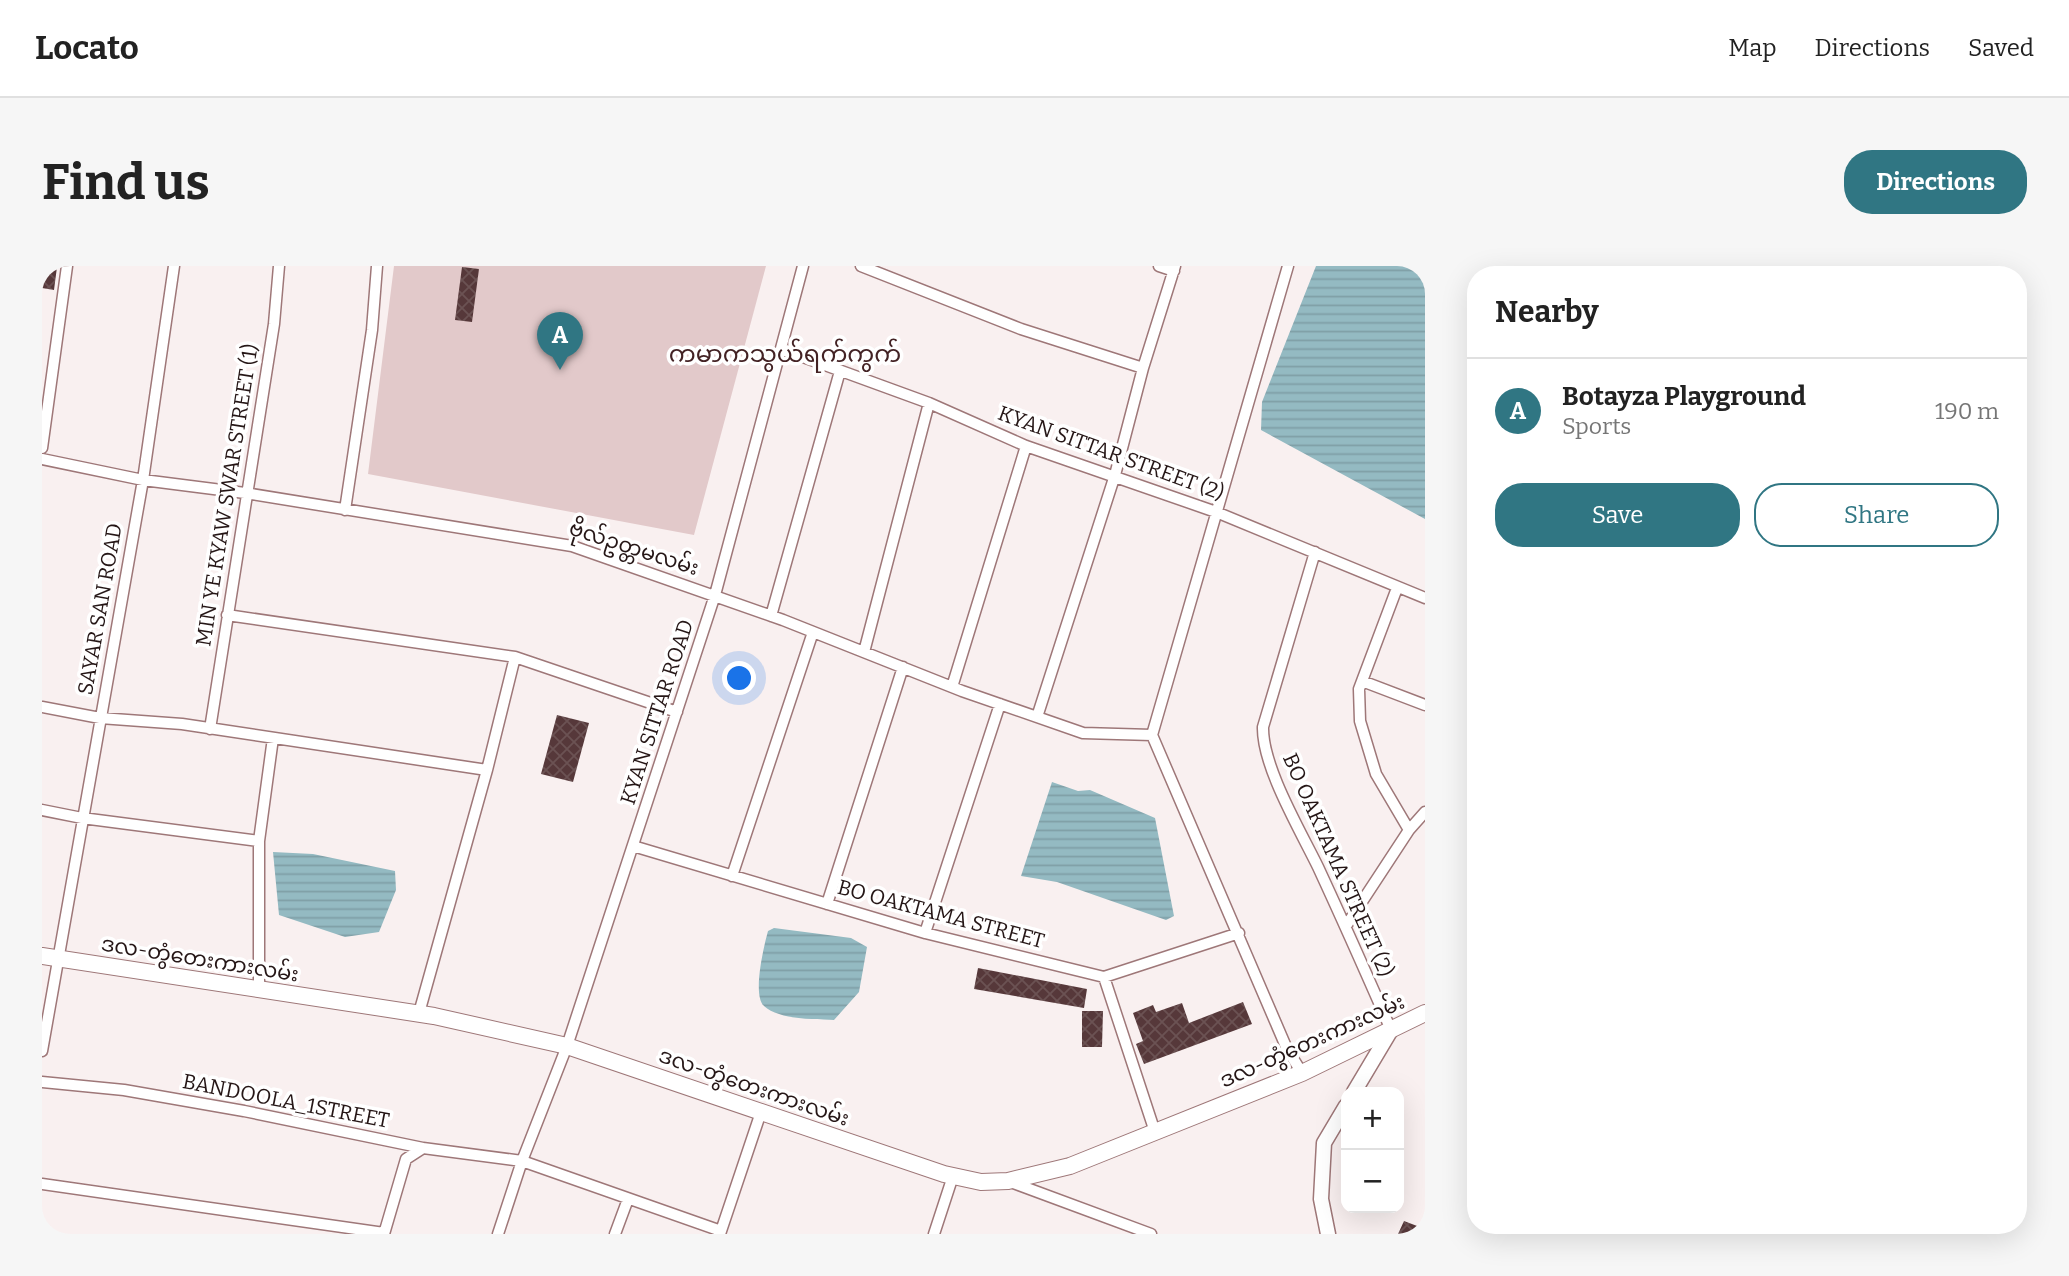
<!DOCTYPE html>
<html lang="en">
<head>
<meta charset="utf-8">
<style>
	:root { --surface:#fff; --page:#f6f6f6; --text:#222; --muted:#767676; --line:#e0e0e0; --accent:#307683 }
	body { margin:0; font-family:Bitter,"Noto Sans Myanmar",serif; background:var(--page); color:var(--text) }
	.controls { position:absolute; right:21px; bottom:21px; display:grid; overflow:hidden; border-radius:14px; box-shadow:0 7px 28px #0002 }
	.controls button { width:63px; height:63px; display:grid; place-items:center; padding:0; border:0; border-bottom:2px solid var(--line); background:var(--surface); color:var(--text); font:35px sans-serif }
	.you { position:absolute; left:698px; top:413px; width:24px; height:24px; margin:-18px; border:5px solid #fff; border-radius:50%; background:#1a73e8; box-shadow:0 0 0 10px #1a73e833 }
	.badge { display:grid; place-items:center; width:46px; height:46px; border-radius:50%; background:var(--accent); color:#fff; font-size:23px; font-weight:700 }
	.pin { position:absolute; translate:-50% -58px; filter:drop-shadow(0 2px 4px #0008) }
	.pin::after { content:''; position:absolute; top:37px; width:24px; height:21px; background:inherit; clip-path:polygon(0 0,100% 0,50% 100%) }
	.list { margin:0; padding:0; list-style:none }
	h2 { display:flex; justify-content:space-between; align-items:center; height:91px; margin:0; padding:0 28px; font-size:30px }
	h2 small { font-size:23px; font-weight:400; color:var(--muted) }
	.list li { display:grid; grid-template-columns:46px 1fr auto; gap:21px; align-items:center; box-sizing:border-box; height:105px; padding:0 28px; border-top:2px solid var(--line) }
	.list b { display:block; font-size:26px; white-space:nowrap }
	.list p { margin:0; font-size:23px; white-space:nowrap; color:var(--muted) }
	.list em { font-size:23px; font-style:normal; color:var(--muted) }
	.actions { display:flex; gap:14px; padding:21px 28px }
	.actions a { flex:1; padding:16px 0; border:2px solid var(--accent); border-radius:28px; text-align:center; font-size:24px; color:var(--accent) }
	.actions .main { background:var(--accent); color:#fff }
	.map { position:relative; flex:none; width:1383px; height:968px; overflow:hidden; border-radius:28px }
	header { display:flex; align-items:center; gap:42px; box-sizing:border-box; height:98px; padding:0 35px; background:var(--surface); border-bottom:2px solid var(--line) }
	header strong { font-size:33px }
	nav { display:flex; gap:38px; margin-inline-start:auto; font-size:24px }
	.intro { display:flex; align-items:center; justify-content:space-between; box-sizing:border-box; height:168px; padding:0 42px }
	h1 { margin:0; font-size:49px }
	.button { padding:18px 32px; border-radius:28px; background:var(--accent); color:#fff; font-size:24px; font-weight:700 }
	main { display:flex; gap:42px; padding:0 42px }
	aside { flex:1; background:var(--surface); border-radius:28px; box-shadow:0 7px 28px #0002 }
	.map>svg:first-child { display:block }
	.pitch { fill:#e2c9ca }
	.water { fill:url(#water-rules) }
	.building { fill:url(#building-cross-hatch) }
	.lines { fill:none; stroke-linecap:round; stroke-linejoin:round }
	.minor-casing { stroke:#9e7778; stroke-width:13 }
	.tertiary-casing { stroke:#9e7778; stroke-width:17 }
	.secondary-casing { stroke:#9e7778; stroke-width:18 }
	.minor { stroke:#fff; stroke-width:10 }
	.tertiary { stroke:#fff; stroke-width:14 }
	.secondary { stroke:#fff; stroke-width:16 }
	.labels { text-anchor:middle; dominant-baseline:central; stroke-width:7; stroke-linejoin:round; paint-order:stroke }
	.street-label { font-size:21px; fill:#251616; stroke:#fff }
	.quarter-label { font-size:24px; fill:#432224; stroke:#fff }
</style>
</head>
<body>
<header>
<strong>Locato</strong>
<nav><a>Map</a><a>Directions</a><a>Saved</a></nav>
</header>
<div class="intro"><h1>Find us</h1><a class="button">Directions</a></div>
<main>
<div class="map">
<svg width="1383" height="968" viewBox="0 0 1383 968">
	<defs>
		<pattern id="water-rules" width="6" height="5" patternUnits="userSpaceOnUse" patternTransform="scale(1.75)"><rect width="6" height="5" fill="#94bac2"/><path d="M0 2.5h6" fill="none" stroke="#7f9fa6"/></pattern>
		<pattern id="building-cross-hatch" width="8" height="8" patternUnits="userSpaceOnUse" patternTransform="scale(1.75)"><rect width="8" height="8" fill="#56383a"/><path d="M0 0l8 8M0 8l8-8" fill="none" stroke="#6b5253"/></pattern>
	</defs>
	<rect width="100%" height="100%" fill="#f9f0f0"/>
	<path class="pitch" d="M352,0H724L652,269L326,208Z"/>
	<path class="water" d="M1274,0H1383V253L1219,164L1220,136Z
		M1010,516L1036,525L1048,524L1113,552L1132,650L1124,654L1015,616L979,610Z
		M231,586L271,588L353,605L354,624L337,666L303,671L237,649Z
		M732,662L809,672L825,681L817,726L792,754C773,753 737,754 722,740C710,729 722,680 726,665Z"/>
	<path class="building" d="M5,0L15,1L12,24L0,22V11L3,12Z
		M420,1L437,3L430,56L413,54Z
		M515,449L547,457L531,516L499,508Z
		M936,702L1045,723L1042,742L932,723Z
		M1201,736L1210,758L1102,798L1094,778L1101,775L1091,747L1111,739L1114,746L1140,737L1147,757Z
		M1040,745H1061L1060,781H1040Z
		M1362,955L1383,963V968H1356Z"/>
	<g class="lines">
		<g class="minor-casing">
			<path id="minor" d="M819,0L979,63L1101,102
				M1117,0L1132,5
				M1246,0L1110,469L1245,783L1260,807
				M739,83L887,137L984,180L1174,246L1383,332
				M0,182L25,0
				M0,193L101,214L203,227L530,280L741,354L920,425L1041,467L1110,469
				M303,244L330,64L335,0
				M1273,286L1221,461C1220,500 1258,564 1276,601C1301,655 1325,709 1349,764
				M1355,322L1317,423L1318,455L1334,508L1367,564
				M185,349L473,391L635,446
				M729,350L798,105
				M822,386L887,137
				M1320,415L1383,439
				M910,421L984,180
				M0,441L58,452L140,458L445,504
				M995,451L1073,209L1101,102L1133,0
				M168,463L232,58L237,0
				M0,544L40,552L217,575
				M591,580L883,667L1062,711L1197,667
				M690,610L771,366
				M785,638L861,401
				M1304,660L1367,564L1383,546
				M883,667L958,438
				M1062,711L1113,866
				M217,723V575L231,472
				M377,747L445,504L473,391
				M0,785L101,214L132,0
				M0,816L82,824L202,845L381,882L480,895L679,965
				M966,915L1109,968
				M0,918L342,967
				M342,968L364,893L381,882
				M456,968L480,895L525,780L673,329L761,0
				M573,968L586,933
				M678,968L719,846
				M892,968L911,910"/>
		</g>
		<g class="tertiary-casing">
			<path id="tertiary" d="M1312,826L1349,764
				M1286,968L1279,933L1282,877L1304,840"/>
		</g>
		<g class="secondary-casing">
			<path id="secondary" d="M0,690L392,750L525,780L902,908L939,916L966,915L1028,900L1260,807L1383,747"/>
		</g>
		<use href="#minor" class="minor"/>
		<use href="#tertiary" class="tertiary"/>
		<use href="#secondary" class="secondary"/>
	</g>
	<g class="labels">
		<g class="street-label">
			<text transform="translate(1069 187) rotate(20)">KYAN SITTAR STREET (2)</text>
			<text transform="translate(185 229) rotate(-81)">MIN YE KYAW SWAR STREET (1)</text>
			<text transform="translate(592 282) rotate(18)">ဗိုလ်ဥတ္တမလမ်း</text>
			<text transform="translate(58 343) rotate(-80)">SAYAR SAN ROAD</text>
			<text transform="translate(615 446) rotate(-72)">KYAN SITTAR ROAD</text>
			<text transform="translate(1296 599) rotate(66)">BO OAKTAMA STREET (2)</text>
			<text transform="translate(899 648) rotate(15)">BO OAKTAMA STREET</text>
			<text transform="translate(158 693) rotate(9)">ဒလ-တွံတေးကားလမ်း</text>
			<text transform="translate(1270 775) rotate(-24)">ဒလ-တွံတေးကားလမ်း</text>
			<text transform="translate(712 821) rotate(19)">ဒလ-တွံတေးကားလမ်း</text>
			<text transform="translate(244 835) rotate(11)">BANDOOLA_1STREET</text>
		</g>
		<g class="quarter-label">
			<text x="743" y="88">ကမာကသွယ်ရက်ကွက်</text>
		</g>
	</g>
</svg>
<div class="controls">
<button>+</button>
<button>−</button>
</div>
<div class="you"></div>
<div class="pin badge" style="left:518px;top:104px">A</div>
</div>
<aside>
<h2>Nearby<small></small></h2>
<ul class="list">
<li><span class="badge">A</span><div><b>Botayza Playground</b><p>Sports</p></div><em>190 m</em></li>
</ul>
<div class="actions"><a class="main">Save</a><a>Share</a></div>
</aside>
</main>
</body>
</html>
